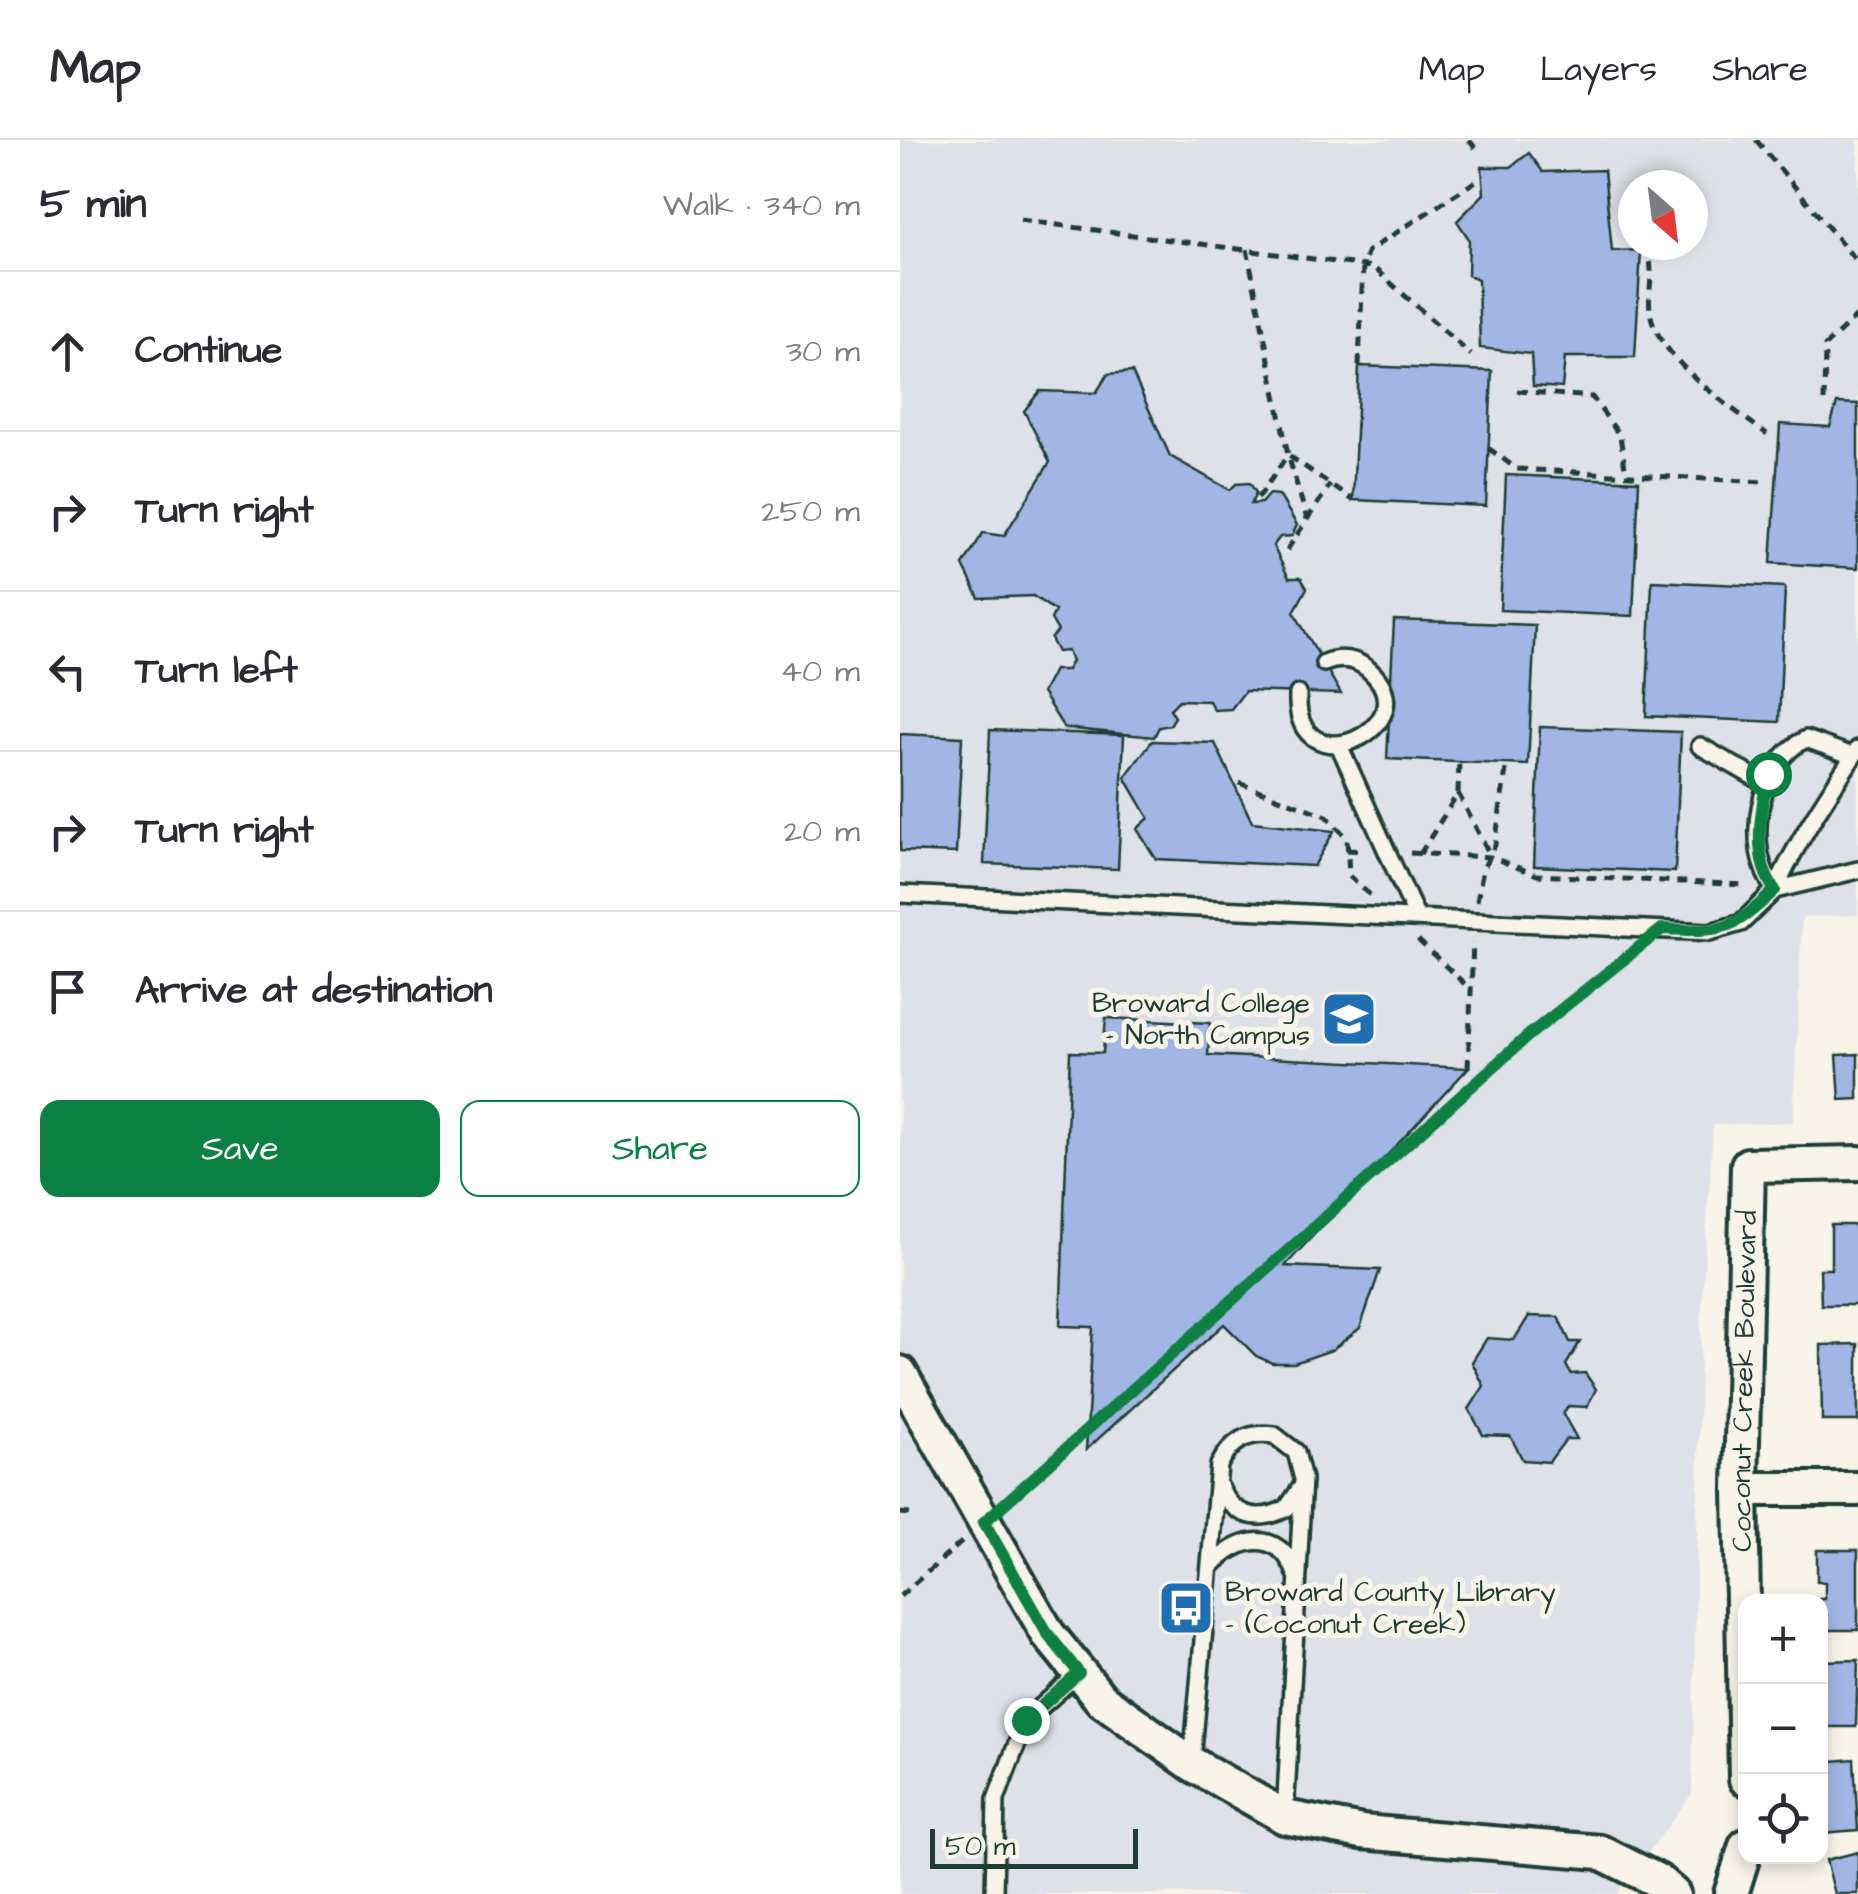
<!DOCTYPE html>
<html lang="en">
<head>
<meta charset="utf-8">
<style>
	:root { --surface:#fff; --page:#f7f7f7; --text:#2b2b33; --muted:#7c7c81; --line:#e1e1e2; --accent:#0b8043 }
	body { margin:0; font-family:"Architects Daughter",sans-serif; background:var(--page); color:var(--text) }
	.controls { position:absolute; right:30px; bottom:30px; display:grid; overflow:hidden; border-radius:20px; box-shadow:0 5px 15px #0003 }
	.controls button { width:90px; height:90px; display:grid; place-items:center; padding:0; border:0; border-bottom:2px solid var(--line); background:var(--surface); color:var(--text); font:50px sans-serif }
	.compass { position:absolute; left:718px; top:30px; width:90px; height:90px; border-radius:50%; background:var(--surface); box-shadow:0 5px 15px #0003; rotate:152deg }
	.scale { position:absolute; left:30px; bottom:25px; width:208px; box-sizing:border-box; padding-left:10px; border:5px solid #1f3d34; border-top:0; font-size:28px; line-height:35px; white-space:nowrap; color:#1f3d34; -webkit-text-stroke:8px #f7f3e8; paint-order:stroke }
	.stop { position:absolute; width:30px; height:30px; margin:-22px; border:8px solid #0b8043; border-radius:50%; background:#fff }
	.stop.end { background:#0b8043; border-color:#fff; box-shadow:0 2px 10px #0008 }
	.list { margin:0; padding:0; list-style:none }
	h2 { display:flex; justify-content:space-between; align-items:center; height:130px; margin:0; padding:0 40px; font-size:42px }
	h2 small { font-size:32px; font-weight:400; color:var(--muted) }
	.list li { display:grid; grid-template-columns:65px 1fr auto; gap:30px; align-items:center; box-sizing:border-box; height:160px; padding:0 40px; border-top:2px solid var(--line) }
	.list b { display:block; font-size:38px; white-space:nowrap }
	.list em { font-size:32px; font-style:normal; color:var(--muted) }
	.actions { display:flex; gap:20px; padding:30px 40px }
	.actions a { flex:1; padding:22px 0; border:2px solid var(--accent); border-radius:20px; text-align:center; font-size:35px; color:var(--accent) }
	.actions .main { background:var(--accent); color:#fff }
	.icon { flex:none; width:55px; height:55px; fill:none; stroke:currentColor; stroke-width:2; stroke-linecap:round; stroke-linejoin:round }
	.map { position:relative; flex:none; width:958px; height:1754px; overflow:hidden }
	header { display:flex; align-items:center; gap:60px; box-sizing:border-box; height:140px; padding:0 50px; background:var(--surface); border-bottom:2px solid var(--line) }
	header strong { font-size:48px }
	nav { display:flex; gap:55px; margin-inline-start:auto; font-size:35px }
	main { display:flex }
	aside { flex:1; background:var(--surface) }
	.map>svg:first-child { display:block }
	.built { fill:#dee1e7; fill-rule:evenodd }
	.building { fill:#a2b6e5; stroke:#1f3d34; stroke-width:2.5 }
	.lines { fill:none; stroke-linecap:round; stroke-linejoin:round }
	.service-casing { stroke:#1f3d34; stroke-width:22 }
	.minor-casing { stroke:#1f3d34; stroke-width:40 }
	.path { stroke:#1f3d34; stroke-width:5; stroke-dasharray:10 8; stroke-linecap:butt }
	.service { stroke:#f7f3e8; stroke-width:15 }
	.minor { stroke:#f7f3e8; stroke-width:32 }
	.route { stroke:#0b8043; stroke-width:12 }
	.labels { text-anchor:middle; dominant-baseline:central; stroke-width:10; stroke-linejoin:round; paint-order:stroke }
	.poi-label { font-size:28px; fill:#1f3d34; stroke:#f7f3e8; text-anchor:end }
	.street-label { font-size:28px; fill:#1f3d34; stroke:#f7f3e8 }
</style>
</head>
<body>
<header>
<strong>Map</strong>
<nav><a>Map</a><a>Layers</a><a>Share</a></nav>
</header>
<main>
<aside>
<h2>5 min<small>Walk · 340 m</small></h2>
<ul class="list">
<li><svg class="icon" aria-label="ahead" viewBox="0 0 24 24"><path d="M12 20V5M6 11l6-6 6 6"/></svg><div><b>Continue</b></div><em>30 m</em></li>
<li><svg class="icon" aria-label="right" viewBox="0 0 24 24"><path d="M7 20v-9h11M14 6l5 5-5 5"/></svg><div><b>Turn right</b></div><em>250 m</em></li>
<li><svg class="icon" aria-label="left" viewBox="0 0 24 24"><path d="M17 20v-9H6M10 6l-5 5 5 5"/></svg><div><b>Turn left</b></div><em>40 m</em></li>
<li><svg class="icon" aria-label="right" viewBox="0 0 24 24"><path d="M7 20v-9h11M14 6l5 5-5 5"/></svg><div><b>Turn right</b></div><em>20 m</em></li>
<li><svg class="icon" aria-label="arrive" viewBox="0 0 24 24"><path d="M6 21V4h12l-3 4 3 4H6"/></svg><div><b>Arrive at destination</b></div></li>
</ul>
<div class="actions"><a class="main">Save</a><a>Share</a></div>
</aside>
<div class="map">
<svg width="958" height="1754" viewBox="0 0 958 1754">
	<rect width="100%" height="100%" fill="#f7f3e8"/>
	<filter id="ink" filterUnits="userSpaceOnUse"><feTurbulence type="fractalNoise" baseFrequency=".01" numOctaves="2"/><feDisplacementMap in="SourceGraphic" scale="20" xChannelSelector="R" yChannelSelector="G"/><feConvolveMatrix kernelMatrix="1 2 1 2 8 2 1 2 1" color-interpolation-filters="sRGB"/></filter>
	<g filter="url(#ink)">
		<path class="built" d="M0,0H958V775L902,777L893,982L813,985L801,1179L792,1654L717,1754H0ZM733,45H793V105H733Z"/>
		<path class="building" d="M629,13L643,32L704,30L712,111L741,110L735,217H665L662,248L633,246L631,214L580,208L578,139L568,135L569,99L557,81L584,54L582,27H611Z
			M459,226L592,231L586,366L453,360Z
			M232,232L270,316L330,350L336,344L350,343L356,353L351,364L361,363L369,354L379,355L397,385L392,396L380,397L373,406L389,438H401L407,448L394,472L441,554L345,551L331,569L314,570L309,561L279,560L270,569L275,577L270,585L259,587L254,597L164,588L142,553L154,530H167L172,521L168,511L158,512L151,499L158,491L151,479L155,471L133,456L79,458L63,425L83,393L104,396L150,322L124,271L140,251L196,253L208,234Z
			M937,263L958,264V428L871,423L880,284L930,287Z
			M606,335L739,341L733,476L600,470Z
			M752,441L885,447L879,582L746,576Z
			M494,480L635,485L628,625L487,619Z
			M640,587L781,592L775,732L634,726Z
			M90,590L224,595L218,729L84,724Z
			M0,594L62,597L56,713L0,711Z
			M252,601L315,603L352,682L434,691L414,726L256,719L237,689L249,678L225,637Z
			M206,878L310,883L308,915L568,928L385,1126L480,1130L460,1188L432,1210L394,1223H372L356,1216L324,1184L186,1310L193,1187L160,1186L170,912L203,913Z
			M958,914V959L940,960L937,915Z
			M931,1085H958V1165H921L920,1129H931Z
			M629,1176L658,1177L670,1202H680L666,1225L671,1234L685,1233L696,1249L687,1267L668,1266L663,1274L677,1299H666L649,1322L623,1320L610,1296L583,1295L569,1269L584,1246L572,1222L587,1198L614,1200Z
			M958,1204V1281H922L921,1205Z
			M917,1410H958V1490H921V1462L916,1459H925V1442L917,1441Z
			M958,1520L956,1587H921V1521Z
			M954,1619L958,1690L922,1693L921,1622Z
			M958,1712V1754H935L926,1720Z"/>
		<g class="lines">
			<g class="service-casing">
				<path id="service" d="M398,554C393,652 534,585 468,529C455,518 439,517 424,523
					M439,605L517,778
					M800,606L866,644
					M953,616L906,599C857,622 843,709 875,750C898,699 928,655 958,609
					M0,754L810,792L841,783L875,750L958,730
					M320,1347C333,1377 359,1383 387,1368L400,1349
					M311,1426C340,1396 379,1388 396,1434
					M292,1621L319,1325C331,1302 347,1291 374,1295L396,1312L403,1339L385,1677
					M94,1754L96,1659L126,1580L179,1533"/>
			</g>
			<g class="minor-casing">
				<g id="minor">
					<path d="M0,1233L148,1494L201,1559L292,1624L385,1677L462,1692L700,1712L758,1741L773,1754"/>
					<path d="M841,1349H958"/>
					<path id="s1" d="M846,1639L841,1349L848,1025L958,1023"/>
					<path d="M831,1754L846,1706"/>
				</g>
			</g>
			<path class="path" d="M569,0L580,14
				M856,0L958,123
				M120,80L473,127L571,215
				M744,105C759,130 744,153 752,180C765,223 832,269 867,294
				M347,109L388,315L407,379
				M459,226L463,125L468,111L579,39
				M617,251L692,257L720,296L726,334
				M924,261L925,206L958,175
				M588,308L617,329L866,342
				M358,358L388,315L453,360
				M387,410L430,345
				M339,643L427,676L447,698L449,736L470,755
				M558,653L559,622
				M447,710L464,711
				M510,713L591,717L637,735L847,745
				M520,714L558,653L590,715
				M577,761L583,729L595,705L606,629
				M518,800L571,850
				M568,928L573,802
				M106,1363L629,895L737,810
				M0,1373L10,1374
				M0,1456L64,1400"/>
			<use href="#service" class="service"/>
			<use href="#minor" class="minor"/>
		</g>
	</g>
	<g class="lines" filter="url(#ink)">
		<path class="route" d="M126,1580L179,1533L148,1494L84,1382L629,895L762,789C823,792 831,792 875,750C851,719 861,670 868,634"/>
	</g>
	<defs>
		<g id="university-square" transform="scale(2.875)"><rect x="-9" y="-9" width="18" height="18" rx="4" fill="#1f6fb2" stroke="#f7f3e8"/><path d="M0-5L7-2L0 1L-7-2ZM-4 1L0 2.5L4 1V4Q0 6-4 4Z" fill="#fff"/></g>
		<g id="bus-square" transform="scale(2.875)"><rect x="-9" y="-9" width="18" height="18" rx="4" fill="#1f6fb2" stroke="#f7f3e8"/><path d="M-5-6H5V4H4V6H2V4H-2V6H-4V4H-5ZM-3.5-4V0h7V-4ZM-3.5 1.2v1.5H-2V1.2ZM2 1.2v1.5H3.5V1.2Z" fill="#fff"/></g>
	</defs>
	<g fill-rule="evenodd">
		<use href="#university-square" x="449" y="879"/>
		<use href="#bus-square" x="286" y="1468"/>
	</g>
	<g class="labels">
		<g class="poi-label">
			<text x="410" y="863">Broward College<tspan x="410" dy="32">- North Campus</tspan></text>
			<text x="325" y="1452" text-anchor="start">Broward County Library<tspan x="325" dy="32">- (Coconut Creek)</tspan></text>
		</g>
		<g class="street-label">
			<text stroke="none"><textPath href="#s1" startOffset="398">Coconut Creek Boulevard</textPath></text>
		</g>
	</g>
</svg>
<div class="controls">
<button>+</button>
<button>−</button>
<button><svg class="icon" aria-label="locate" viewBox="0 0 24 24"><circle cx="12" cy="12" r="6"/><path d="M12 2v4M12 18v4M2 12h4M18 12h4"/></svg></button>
</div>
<svg class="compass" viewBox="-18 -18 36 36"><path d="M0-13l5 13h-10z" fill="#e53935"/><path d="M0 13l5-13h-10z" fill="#7c7c81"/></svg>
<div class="scale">50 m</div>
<div class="stop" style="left:868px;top:634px"></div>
<div class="stop end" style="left:126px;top:1580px"></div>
</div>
</main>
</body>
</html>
